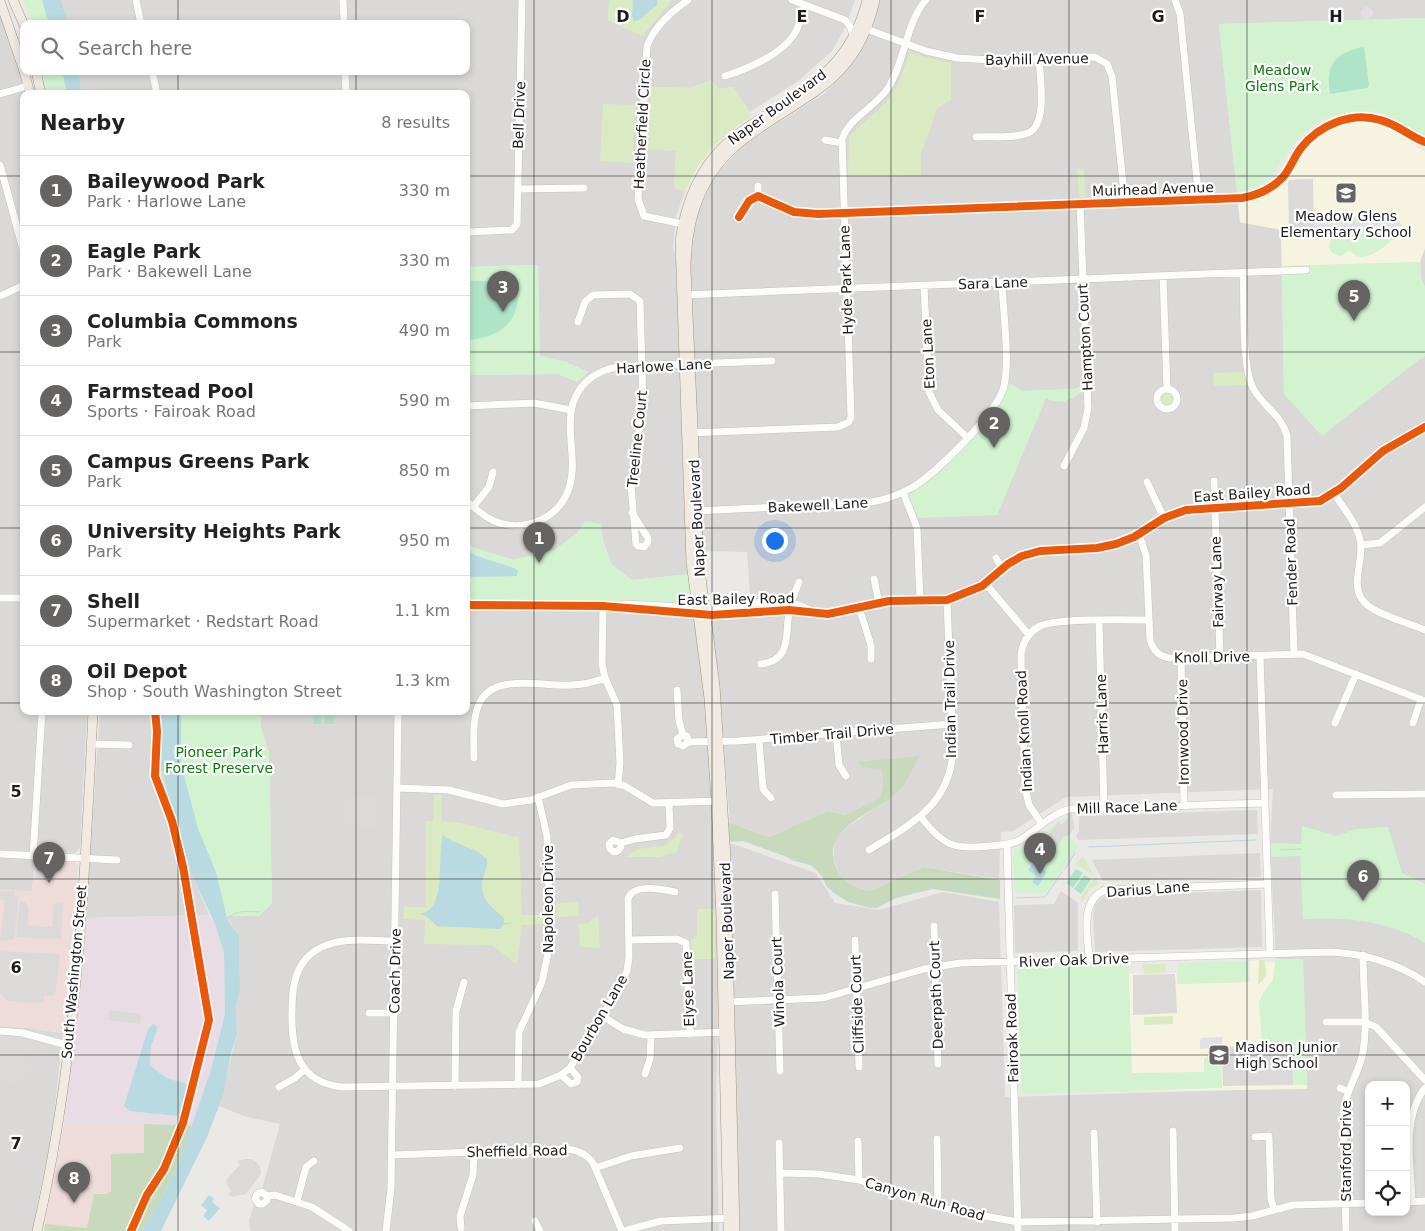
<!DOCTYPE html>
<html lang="en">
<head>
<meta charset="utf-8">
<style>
	:root { --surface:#fff; --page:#f6f6f6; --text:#222; --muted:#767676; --line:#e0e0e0; --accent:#656463 }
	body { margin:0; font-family:"DejaVu Sans",sans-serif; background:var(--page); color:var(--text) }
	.controls { position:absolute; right:15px; bottom:15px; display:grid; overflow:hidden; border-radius:10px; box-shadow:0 2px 8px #0003 }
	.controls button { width:45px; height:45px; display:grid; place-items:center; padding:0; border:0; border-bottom:1px solid var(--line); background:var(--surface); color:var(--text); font:25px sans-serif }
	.you { position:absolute; left:774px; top:540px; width:18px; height:18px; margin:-12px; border:4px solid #fff; border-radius:50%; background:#1a73e8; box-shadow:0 0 0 8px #1a73e833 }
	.badge { display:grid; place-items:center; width:32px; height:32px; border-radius:50%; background:var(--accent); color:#fff; font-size:16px; font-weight:700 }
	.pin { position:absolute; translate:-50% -41px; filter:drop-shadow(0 1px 2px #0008) }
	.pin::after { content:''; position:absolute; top:26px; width:18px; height:15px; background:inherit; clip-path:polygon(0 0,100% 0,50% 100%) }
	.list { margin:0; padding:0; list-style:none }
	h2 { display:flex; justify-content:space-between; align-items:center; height:65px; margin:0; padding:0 20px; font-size:21px }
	h2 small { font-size:16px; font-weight:400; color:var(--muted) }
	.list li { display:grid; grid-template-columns:32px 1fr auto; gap:15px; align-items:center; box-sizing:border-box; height:70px; padding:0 20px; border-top:1px solid var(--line) }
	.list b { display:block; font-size:19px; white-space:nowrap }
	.list p { margin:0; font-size:16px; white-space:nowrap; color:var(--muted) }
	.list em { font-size:16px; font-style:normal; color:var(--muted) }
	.icon { flex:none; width:28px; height:28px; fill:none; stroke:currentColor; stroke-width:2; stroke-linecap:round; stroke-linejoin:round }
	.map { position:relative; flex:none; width:1425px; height:1231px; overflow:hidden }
	.search { position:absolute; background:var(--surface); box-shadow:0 2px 8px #0003; left:20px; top:20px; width:450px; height:55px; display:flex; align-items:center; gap:12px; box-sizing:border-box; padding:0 18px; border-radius:10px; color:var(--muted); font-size:19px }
	.panel { position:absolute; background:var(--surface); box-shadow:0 2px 8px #0003; left:20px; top:90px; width:450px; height:625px; border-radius:10px }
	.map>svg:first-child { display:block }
	.residential { fill:#dad9d7; fill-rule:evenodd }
	.commercial { fill:#eedcdb }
	.industrial { fill:#e9dde5 }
	.education { fill:#f6f3e0 }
	.religious { fill:#d9d8d7 }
	.grass { fill:#daeac3 }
	.forest { fill:#c8dabb }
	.park { fill:#d2f2d0 }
	.pitch { fill:#b0e4c9 }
	.parking { fill:#dbdad9 }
	.plaza { fill:#e0e0e5 }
	.water { fill:#b8dae0 }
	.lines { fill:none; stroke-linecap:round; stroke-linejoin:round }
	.stream { stroke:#b8dae0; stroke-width:1 }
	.minor-casing { stroke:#c4c3c2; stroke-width:8 }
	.major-casing { stroke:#a19582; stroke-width:10 }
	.minor { stroke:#fcfcfb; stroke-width:7 }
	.major { stroke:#f0eae3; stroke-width:9 }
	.cycleway-casing { stroke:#fff; stroke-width:11 }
	.cycleway { stroke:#e8590c; stroke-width:8 }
	.grid { fill:none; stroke:#1d1d1d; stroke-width:1; stroke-opacity:0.55 }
	.labels { text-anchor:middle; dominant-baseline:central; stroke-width:4.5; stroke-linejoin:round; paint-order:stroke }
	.street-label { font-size:14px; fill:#1d1d1d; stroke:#fff }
	.park-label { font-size:14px; fill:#0a7c0a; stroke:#fff }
	.poi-label { font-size:14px; fill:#1d1d1d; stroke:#fff }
	.grid-label { font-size:16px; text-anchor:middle; font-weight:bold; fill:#1d1d1d; stroke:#fff; stroke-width:4.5; stroke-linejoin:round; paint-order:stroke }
</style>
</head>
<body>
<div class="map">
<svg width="1425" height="1231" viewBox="0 0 1425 1231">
	<rect width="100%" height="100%" fill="#ebe9e6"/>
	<path class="residential" d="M61,0H609L608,20L642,36L671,0H855L846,26L832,51L798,81L750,112L733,87L719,89L711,80L690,88L651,87L676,151L674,187L685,192L676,216L673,247L676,259L685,516L690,574L632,580L612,565L603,541L601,524L577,533L555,550L513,560L472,547L466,542V375L558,374L577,382L588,372L564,361L540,357L538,265L466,267V94H82L78,71H466V24H68Z
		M879,0H1425V18L1219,24L1240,222L1281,230L1284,394L1423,358L1425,355V1231H738L730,843L816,873L835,903L879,910L943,892L999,902L1005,1097L1307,1088L1303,959H1276L1270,843L1273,789L1066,797L1013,831L1001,832L999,879L923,867L870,891L848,884L839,874L833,858L835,838L846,828L899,792L919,756L862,767L881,768L883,783L880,798L845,815L828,811L769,837L730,823L719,687L707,609L751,607L747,552L700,551L690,252L694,219L713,178L743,145L825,93L847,69L863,46L873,27ZM1009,383L1022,391L1075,389L1083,384L1064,402L1046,397L997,515L957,516L908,495L929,481L945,467L1001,404ZM1369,1085H1406V1212H1369Z
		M25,91L24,711H87L80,848L75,853L0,850V97Z
		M1425,248V287L1421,278L1420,262Z
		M466,608L613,610L694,617L708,721L719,951L716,1108L719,1231H250L249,1220L254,1205L252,1196L255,1191L262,1189L280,1124L247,1117L219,1106L237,1034L236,1008L240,989L239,935L226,916H259L272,903L269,753L261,728L260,711H395L391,903L399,904L402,711H466Z
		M100,711H162L161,765L166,788L190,869L209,915L86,918Z
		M1257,810L1258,834L1079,840L1076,837L1079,830V816Z
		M1260,853L1261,877L1103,881L1092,860Z
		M0,858L35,859L32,892L0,890Z
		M1261,890L1262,947L1095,952L1093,914L1096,903L1105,896Z
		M1061,891L1078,903V951L1015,953L1014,905L1054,904Z
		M0,1026L28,1028L63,1033L52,1132L32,1231H0Z"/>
	<path class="commercial" d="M35,859L75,861L78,865L63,1033L28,1028L0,1026V890L32,891Z
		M64,1124H144V1153L109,1193L94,1194L87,1229L45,1224Z"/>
	<path class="industrial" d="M1361 13a6 6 0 1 1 12 0a6 6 0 1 1-12 0Z
		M209,915L215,924L224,953L225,1014L211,1070L192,1125L64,1124L86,918Z"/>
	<path class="education" d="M1359,122L1383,126L1394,130L1425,152V248L1420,262L1282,266L1281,230L1240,222L1238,202L1263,195L1318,136L1338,125Z
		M1259,960V962L1302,961L1307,1089L1132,1091L1129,974L1176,973L1177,984L1250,982V961Z"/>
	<path class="religious" d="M0,11L24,84L0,90Z"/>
	<path class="grass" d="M609,0H633L632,17L634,21L657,5V0L672,1L642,36L608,20Z
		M910,53L951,63V99L937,109L921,154V175L848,176L849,136L886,102L898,84Z
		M712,80L719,89L733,87L752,116C723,134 697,159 685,192L674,187L676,151L648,150L651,87L690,88Z
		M603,104L635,105L632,163L600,161Z
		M1077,169H1084L1086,197H1079Z
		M1363,214H1376V221L1368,224L1364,221Z
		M1332,215H1345L1344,223L1341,225H1336Z
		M1361,216L1357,225L1348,222L1347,217Z
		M1245,372L1248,385L1214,386L1213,373Z
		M1161 399a6 6 0 1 1 12 0a6 6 0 1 1-12 0Z
		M434,795H442V821C467,822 493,833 519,837L522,915H544V924L522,925L517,964L492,945L424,944L425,920L403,919L404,907H426V821H434Z
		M678,833H683V835L676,852L659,857H627C643,839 665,857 678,833Z
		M1083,856L1099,884L1091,888L1082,901L1080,898L1095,877L1076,864Z
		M578,902L579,916L557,917L556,903Z
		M697,909H715V959H692L691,939H694L697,934Z
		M598,915L600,948L580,947L579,924L588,923Z
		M1259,960H1265L1266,976L1258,985Z
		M1143,964H1165V972L1144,974Z
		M1173,1016V1024L1144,1025V1017Z"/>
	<path class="forest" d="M920,756C913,767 907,784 898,792C876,813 821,827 835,865C842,883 852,886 870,891L923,867L1000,880V899L933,889L896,898L877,908H870L848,902L834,893L826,886L822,876L812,866L743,841L729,842L728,823H730L769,837L828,811L845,815L880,798L883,783L881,769L862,767L858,762Z
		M144,1124L192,1125L179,1162L160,1201L141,1231H44L45,1224L87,1228L94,1194H106L111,1191V1154L144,1153Z"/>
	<path class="park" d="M24,0H54L59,24H32Z
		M1425,18V135C1408,130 1396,116 1377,112C1347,107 1314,118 1295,142C1274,167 1275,186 1237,192L1219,24Z
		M42,71H68L73,94H46Z
		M1382,226L1388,228L1395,238C1384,246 1363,268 1350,250L1341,256C1330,255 1326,247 1332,238L1340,240L1346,237L1350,241L1357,227Z
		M1420,262L1421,278L1425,287V355L1322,436L1284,394L1282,266Z
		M538,265L540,356L564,361L588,372L577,382L558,374L466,375V267Z
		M1009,383L1022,391L1075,389L1084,383V391C1071,399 1060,406 1046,398L997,515L918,518L908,495L929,481L945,467L1001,404Z
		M585,521L601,524L603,541L612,565L632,580L690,574L692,602L686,604L466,600V542L472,547L513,560L555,550L577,533Z
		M168,711H260L261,728L269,753L272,903L259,916H222L202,867Z
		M1067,816L1074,828L1069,836L1078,847L1046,893H1015L1013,850L1020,848Z
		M1302,826L1337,836L1356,829L1388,827L1402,873L1425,884V943C1387,920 1346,917 1303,919L1300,856L1270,857V843L1301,844Z
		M1303,959L1307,1085H1293L1292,1044L1262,1043L1259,1003L1263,993L1273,980L1275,960Z
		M1247,961L1248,982L1178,984L1177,963Z
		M1128,965L1132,1073L1204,1072V1058H1207V1055H1221L1222,1088L1022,1094L1017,968Z"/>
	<path class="pitch" d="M1364,47L1369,85L1367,88L1330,94C1325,64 1336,52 1364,47Z
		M466,281H518C521,319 506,337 466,340Z
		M313,711H321V724H313Z
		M325,711H333V724H325Z
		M1076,869L1083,873L1073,888L1066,883Z
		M1084,875L1091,879L1081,894L1074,889Z"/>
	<path class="parking" d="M1297,179H1313L1314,236L1289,238L1288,181Z
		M346,796L378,797L377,827L345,826Z
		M1072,812L1074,828L1069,836H1064L1049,857L1024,840L1029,837L1031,842L1036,837L1043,841L1058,822L1062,825L1068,818L1066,813Z
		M41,863L58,864L52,875L47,873L45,880L36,879L37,865Z
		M0,891H15V895L19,896L14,939L0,941L5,901L0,900Z
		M20,901L25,902L29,908L27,924L29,926L52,927L54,903H63L61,939L16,937Z
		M0,951L60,954L55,995L44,996V1003L7,1001L0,993Z
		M1175,974L1177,1013L1133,1015V975Z
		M110,1010L141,1014L140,1024L108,1020Z
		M0,1035L27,1039L52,1048L51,1059L44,1057L43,1060L16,1050L18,1046L14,1045L13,1053L16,1052L32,1064L20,1081L11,1084L0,1079Z
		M1292,1046L1293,1085L1223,1086L1222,1047Z
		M245,1159H252L260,1166L261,1174L246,1194L232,1197L228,1194L232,1191L226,1184L227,1179L240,1165L238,1161Z"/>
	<path class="plaza" d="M1313,211L1331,213L1333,223L1339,226L1344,223L1345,215H1347L1348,222L1351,224L1359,223L1361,214H1363L1366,223L1372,225L1376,221V211H1395L1396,216L1402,226H1396V233H1393L1390,226L1383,228L1382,226L1357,227L1355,231L1350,229L1347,234L1349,238L1351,237L1349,242L1346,237L1338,240L1332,238L1331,228L1313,229Z
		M1222,1037V1047L1200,1049V1040L1202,1038Z"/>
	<path class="water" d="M42,0H61L68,24H49Z
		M633,0H657V5L639,20L634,21L632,16Z
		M62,71H78L82,94H67Z
		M466,550L477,556L514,568L518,571L517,576L466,577Z
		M162,711H181V763L198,829L216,872L227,919L239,935L240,989L236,1008L237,1034L231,1053L223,1095L207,1137L161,1231H141L160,1201L179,1162L211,1070L225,1014L224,953L215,924L192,875L171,808L161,765Z
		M443,834L446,838L478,852L487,859C488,867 485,871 483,878C478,897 491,907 504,918V924L500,929L437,926L426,916L420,914C427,912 432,909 435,902C443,883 438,856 443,834Z
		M1035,860L1040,863L1038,866L1047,872L1038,886L1032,882L1036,876L1028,870Z
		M153,1024L158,1027L151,1046L150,1064C160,1076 170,1080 185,1083L190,1090L184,1108L176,1116L130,1111L124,1106L148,1029Z
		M209,1195L214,1199L212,1202L220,1208L209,1221L203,1216L207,1210L201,1205Z"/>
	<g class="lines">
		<path class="stream" d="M729,837L761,844L781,852L792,860L814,865L824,875L826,882L837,893L852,901L871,906L901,894L935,885L964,887L994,896
			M1089,847L1256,840
			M1280,850L1301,849
			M1065,869L1075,853
			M1016,898L1045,897L1062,872
			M227,919C236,910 245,911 259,912
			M504,924L511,923"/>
		<g class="minor-casing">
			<path id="minor" d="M136,0L141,24
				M343,0L344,24
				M792,0L845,20L850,26L854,37
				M1175,0L1180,14L1199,200
				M861,27L926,51L957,58L991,60L1095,57L1107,64L1112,76L1125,203
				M152,71L157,94
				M345,71L346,94
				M725,76C748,69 785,53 796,31C800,23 802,13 805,5
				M0,94L28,86
				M976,137C992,136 1013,139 1028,133C1048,125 1040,77 1039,59
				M825,140L842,143
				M0,165L24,253
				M518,189L584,188
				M758,196V186
				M739,217L749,201L758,196L794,212L818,214L1242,198C1258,195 1272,189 1283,177C1290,169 1294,157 1301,148C1319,125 1352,111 1380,120C1397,124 1409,136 1425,142
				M688,225L644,216L638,199L647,46C654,27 672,11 688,0
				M468,232L512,230L517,224L522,0
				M1243,273C1245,304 1241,359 1252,386C1260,405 1282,414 1287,436L1294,654
				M1163,276L1167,389
				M924,286L929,392L938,410L967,437
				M683,295L1306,270
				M0,296L24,285
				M578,322L585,302L593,295L630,294L640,301L643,404L631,486L636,544L638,546L644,547L648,542V538L632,513
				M1157 399a10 10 0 1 1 20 0a10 10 0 1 1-20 0Z
				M466,406L534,403L571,410
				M689,433L838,427L849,422L851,417L842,140C848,118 876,107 888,88C905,62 906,22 926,0
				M1064,466L1084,428L1088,408L1080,203
				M1214,481L1220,657
				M1147,482L1164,518
				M903,492L917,528L920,600
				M1334,493C1343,508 1357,523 1360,540C1365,561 1348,586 1365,603C1377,615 1409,623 1425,630
				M466,501C475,508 484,517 494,521C525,534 561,518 570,485C579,451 557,412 585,383C597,371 611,367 627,366L772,361
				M473,507L489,487L493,472
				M694,511L866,503C882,501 899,495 913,487C936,474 999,411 1004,386C1010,360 1003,311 1002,283
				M1139,534L1146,555L1150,640C1153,650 1159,657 1170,658L1303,654L1425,701
				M1361,545L1380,543L1425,507
				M996,558L1002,568
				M874,579L879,603
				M986,584L1029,635
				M0,598H24
				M625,604C654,605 682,608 711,608C743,608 780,592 810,610
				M466,605L603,606L712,615L789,610L828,614L889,601L947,600L982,586L1008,564L1022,556L1040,551L1097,548L1116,544L1134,537L1164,518L1186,510L1320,501L1341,488L1383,451L1425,427
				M603,606L602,664L605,678L617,705L620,763L618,784
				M859,608L871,645V659
				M1099,621L1104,808
				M1260,656L1270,954
				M1181,658L1184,805
				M761,664C792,660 785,635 789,612C791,602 795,592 799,582
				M677,690L679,721L683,735
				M1335,723L1356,674
				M1413,723L1421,699
				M836,734L839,765L846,776
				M759,740L763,789L771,798
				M688,742L687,736L683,735L677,739L678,744L683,746L688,742L738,741L952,724
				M92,744L129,745
				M474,758C474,741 472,719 479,704C493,672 543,687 571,685C583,685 594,682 605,678
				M397,788L449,790L503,804L531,800L571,785L614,783L625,786L653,803L721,801
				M1336,795L1425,794
				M921,817C943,846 954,850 990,846C1001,845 1011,845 1020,840C1037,829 1051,814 1070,809L1265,803
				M1042,824L1029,805L1025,787L1021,658C1021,645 1028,632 1040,626C1057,618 1126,620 1149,620
				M621,843V847L618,851L614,852L610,849L609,844L613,840L621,843L635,839L666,835L670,828L669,803
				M1007,845L1018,1231
				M869,850C911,824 951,805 953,749L947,600
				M0,854L117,860
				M33,856L42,711
				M775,894L780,1071
				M934,926L938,1064
				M629,940L677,939L686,943L690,1034
				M855,940L859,1067
				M395,941C371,941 342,936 320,948C295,961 292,986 292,1011C291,1048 297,1082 342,1087L539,1084L561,1075L570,1068L619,989L627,971L629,957L628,899C633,883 662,889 675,892
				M1089,959C1088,936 1079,901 1105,890L1268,884
				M726,1002L823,998L924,969L960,963L1332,952C1366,954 1397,963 1425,982
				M369,1013H394
				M602,1016L623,1029L645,1035L727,1032
				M1326,1022H1364L1376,1027L1425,1080
				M0,1031L23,1033L67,1045
				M645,1074L650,1059L651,1035
				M561,1075L571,1084L577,1082L578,1077L570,1068
				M518,1085L519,1032L542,982L550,943L547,836L538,797
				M455,1086L456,1011L464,982
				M279,1087L295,1078L305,1069
				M1340,1088L1347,1091
				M1173,1131L1175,1231
				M1094,1133L1097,1222
				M1255,1137L1269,1136L1271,1199L1274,1209
				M937,1139L938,1206
				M858,1141L859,1180
				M779,1143L781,1231
				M392,1155L563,1149C575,1149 585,1152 593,1163L622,1231
				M595,1168L631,1156L680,1148
				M780,1173L819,1174L859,1180L951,1210L1018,1222L1234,1218L1252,1216L1293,1205L1369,1203
				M267,1196V1200L263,1204H259L255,1199L257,1194L262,1192L267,1196L275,1195L312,1207L349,1231
				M297,1201L306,1167L314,1161
				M1406,1202L1425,1201
				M1412,1202C1411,1165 1401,1119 1425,1088
				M535,1221L540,1231
				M461,1228L460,1216L473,1175L474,1152
				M386,1231L391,1188L398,711
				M624,1231L661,1221L732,1218
				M1346,1231L1343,1114C1345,1091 1359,1074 1363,1052C1368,1021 1363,987 1363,955"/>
		</g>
		<g class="major-casing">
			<path id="major" d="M13,0L24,25
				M0,1L24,71
				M24,71L30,94
				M36,71L41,94
				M37,1231C76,1064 85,883 93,711
				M728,1231L721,917L716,801L709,698L691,562L680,241C685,205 697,172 724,146C737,133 752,124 767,115C816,84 853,59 867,0
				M735,1231L726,859L715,686L699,562L686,270C686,223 699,176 738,144C798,95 856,88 875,0"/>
		</g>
		<use href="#minor" class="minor"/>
		<use href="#major" class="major"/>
		<g class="cycleway-casing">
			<path id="cycleway" d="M739,217L749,201L758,196L794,212L818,214L1242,198C1258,195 1272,189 1283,177C1290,169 1294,157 1301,148C1319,125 1352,111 1380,120C1397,124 1409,136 1425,142
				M466,605L603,606L712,615L789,610L828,614L889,601L947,600L982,586L1008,564L1022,556L1040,551L1097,548L1116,544L1134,537L1164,518L1186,510L1320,501L1341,488L1383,451L1425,427
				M131,1231L147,1195L164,1169L183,1123L209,1020L183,867L172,821L155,776L157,731L155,711"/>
		</g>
		<use href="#cycleway" class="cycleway"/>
	</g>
	<path class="grid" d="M178,0V24M356,0V24M534,0V1231M712,0V1231M891,0V1231M1069,0V1231M1247,0V1231M178,71V94M356,71V94M0,176H24M466,176H1425M0,352H24M466,352H1425M0,528H24M466,528H1425M0,703H24M466,703H1425M178,711V1231M356,711V1231M0,879H1425M0,1055H1425"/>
	<defs>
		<g id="school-square" transform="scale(1.125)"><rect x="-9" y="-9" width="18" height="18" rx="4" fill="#656463" stroke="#fff"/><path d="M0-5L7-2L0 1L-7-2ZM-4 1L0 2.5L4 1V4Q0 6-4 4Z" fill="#fff"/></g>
	</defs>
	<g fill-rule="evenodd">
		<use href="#school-square" x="1346" y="193"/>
		<use href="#school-square" x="1219" y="1055"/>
	</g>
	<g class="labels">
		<g class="street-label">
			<text transform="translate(1037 59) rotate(-1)">Bayhill Avenue</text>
			<text transform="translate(777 107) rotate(-36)">Naper Boulevard</text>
			<text transform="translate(519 115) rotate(-88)">Bell Drive</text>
			<text transform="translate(642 124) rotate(-87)">Heatherfield Circle</text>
			<text transform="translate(1153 189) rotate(-2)">Muirhead Avenue</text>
			<text transform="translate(846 280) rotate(-92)">Hyde Park Lane</text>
			<text transform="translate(993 283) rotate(-2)">Sara Lane</text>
			<text transform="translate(1085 337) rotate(-93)">Hampton Court</text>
			<text transform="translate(928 354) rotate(-93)">Eton Lane</text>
			<text transform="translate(664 366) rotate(-3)">Harlowe Lane</text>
			<text transform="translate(637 439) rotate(-84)">Treeline Court</text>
			<text transform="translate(1252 493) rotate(-4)">East Bailey Road</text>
			<text transform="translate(818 505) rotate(-3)">Bakewell Lane</text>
			<text transform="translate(697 518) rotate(-93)">Naper Boulevard</text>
			<text transform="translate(1291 562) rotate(-92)">Fender Road</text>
			<text transform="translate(1217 582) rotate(-92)">Fairway Lane</text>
			<text transform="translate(736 599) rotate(-1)">East Bailey Road</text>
			<text transform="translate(1212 657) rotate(-1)">Knoll Drive</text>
			<text transform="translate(950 699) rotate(-91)">Indian Trail Drive</text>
			<text transform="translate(1102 714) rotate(-92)">Harris Lane</text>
			<text transform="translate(1024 731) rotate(-93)">Indian Knoll Road</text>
			<text transform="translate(1183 732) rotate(-91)">Ironwood Drive</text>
			<text transform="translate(832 734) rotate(-5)">Timber Trail Drive</text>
			<text transform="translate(1127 807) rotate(-2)">Mill Race Lane</text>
			<text transform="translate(1148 889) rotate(-4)">Darius Lane</text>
			<text transform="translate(548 899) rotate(-90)">Napoleon Drive</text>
			<text transform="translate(727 921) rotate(-92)">Naper Boulevard</text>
			<text transform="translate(1074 960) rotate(-2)">River Oak Drive</text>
			<text transform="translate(395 971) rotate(-89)">Coach Drive</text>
			<text transform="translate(74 972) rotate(-85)">South Washington Street</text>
			<text transform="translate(778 982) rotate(-92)">Winola Court</text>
			<text transform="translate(688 989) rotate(-92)">Elyse Lane</text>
			<text transform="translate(936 995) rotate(-92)">Deerpath Court</text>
			<text transform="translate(857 1004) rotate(-92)">Cliffside Court</text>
			<text transform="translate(599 1018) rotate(-60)">Bourbon Lane</text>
			<text transform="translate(1012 1038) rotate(-92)">Fairoak Road</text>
			<text transform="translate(517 1151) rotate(-1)">Sheffield Road</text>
			<text transform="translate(1346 1151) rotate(-90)">Stanford Drive</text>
			<text transform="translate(925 1199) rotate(16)">Canyon Run Road</text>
		</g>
		<g class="park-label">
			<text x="1282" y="70">Meadow<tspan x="1282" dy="16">Glens Park</tspan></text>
			<text x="219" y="752">Pioneer Park<tspan x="219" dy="16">Forest Preserve</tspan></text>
		</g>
		<g class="poi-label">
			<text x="1346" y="216">Meadow Glens<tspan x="1346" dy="16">Elementary School</tspan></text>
			<text x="1235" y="1047" text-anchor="start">Madison Junior<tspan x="1235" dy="16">High School</tspan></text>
		</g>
	</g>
	<g class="grid-label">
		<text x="623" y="22">D</text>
		<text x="802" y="22">E</text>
		<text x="980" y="22">F</text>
		<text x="1158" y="22">G</text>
		<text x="1336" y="22">H</text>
		<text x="16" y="797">5</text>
		<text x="16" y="973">6</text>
		<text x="16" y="1149">7</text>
	</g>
</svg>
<div class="controls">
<button>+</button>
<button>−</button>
<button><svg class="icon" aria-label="locate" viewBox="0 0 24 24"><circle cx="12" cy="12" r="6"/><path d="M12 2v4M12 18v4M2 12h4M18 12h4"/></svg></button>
</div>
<div class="you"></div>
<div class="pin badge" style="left:539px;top:563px">1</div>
<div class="pin badge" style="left:994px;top:448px">2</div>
<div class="pin badge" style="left:503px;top:312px">3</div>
<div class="pin badge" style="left:1040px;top:874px">4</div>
<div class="pin badge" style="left:1354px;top:321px">5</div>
<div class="pin badge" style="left:1363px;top:901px">6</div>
<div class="pin badge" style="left:49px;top:883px">7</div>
<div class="pin badge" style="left:74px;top:1203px">8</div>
<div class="search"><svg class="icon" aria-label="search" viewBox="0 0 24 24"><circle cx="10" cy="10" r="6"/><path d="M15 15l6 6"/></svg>Search here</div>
<section class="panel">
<h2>Nearby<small>8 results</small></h2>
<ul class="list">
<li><span class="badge">1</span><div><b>Baileywood Park</b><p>Park · Harlowe Lane</p></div><em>330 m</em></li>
<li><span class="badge">2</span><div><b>Eagle Park</b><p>Park · Bakewell Lane</p></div><em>330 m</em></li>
<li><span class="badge">3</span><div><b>Columbia Commons</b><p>Park</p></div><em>490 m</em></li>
<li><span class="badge">4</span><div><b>Farmstead Pool</b><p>Sports · Fairoak Road</p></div><em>590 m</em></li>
<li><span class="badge">5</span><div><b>Campus Greens Park</b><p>Park</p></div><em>850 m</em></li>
<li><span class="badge">6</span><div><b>University Heights Park</b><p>Park</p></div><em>950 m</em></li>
<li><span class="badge">7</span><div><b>Shell</b><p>Supermarket · Redstart Road</p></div><em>1.1 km</em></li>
<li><span class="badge">8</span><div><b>Oil Depot</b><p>Shop · South Washington Street</p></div><em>1.3 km</em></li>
</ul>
</section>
</div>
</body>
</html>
